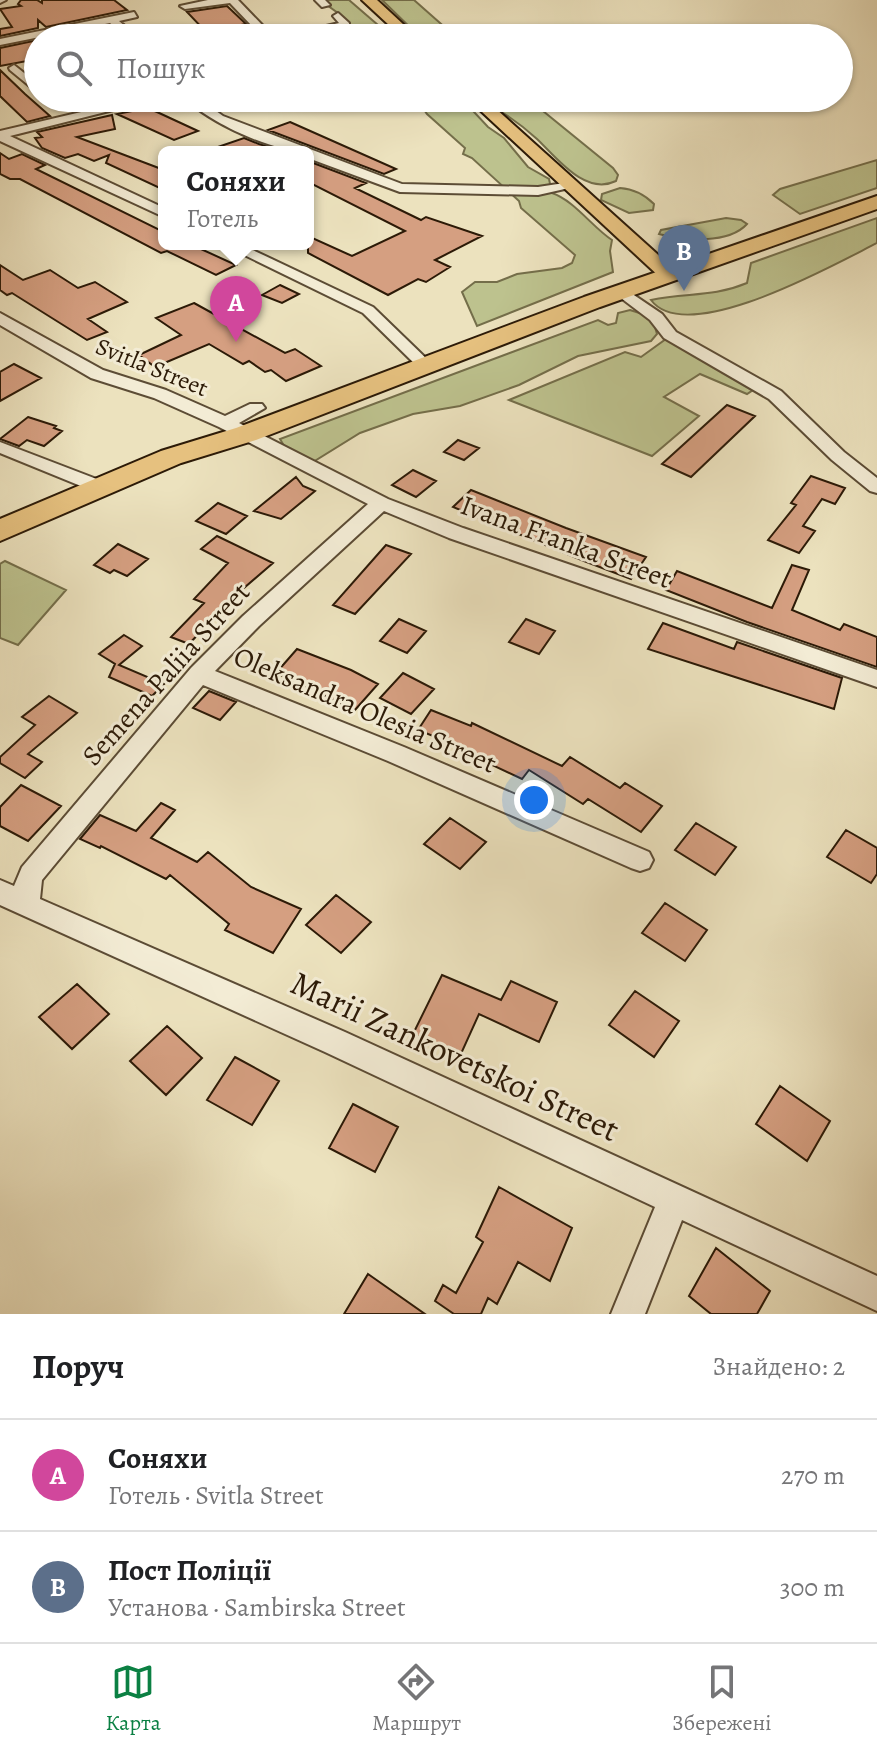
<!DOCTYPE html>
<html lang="uk">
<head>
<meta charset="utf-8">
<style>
	:root { --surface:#fff; --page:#f2f2f2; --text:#202124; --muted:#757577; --line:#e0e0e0; --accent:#0b8043 }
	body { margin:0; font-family:Alegreya,serif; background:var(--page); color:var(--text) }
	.you { position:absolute; left:534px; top:800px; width:28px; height:28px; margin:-20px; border:6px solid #fff; border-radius:50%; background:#1a73e8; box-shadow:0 0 0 12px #1a73e833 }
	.badge { display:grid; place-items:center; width:52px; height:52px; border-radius:50%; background:var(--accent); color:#fff; font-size:26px; font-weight:700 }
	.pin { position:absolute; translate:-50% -66px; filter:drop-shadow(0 2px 4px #0008) }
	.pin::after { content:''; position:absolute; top:42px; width:28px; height:24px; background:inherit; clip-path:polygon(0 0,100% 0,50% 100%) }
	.popup { position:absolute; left:158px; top:146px; width:156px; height:104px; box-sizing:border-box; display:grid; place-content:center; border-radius:12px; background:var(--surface); filter:drop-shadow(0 2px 6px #0005); font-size:26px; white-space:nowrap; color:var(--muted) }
	.popup b { font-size:30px; color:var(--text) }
	.popup::after { content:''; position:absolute; left:50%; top:100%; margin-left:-16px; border:16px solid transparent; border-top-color:var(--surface) }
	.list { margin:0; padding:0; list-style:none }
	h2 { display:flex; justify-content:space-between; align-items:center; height:104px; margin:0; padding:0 32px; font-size:34px }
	h2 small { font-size:26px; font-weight:400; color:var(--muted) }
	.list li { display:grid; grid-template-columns:52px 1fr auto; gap:24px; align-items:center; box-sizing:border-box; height:112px; padding:0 32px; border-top:2px solid var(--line) }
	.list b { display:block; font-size:30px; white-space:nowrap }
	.list p { margin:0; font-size:26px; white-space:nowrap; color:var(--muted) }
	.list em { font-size:26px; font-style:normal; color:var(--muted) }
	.icon { flex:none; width:44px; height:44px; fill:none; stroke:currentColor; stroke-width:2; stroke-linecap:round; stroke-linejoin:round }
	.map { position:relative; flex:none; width:877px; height:1314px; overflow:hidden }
	.search { position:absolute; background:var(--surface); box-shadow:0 2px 6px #0004; left:24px; right:24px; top:24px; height:88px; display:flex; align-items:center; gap:20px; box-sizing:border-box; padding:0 28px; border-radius:44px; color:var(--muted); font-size:30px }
	.sheet { height:328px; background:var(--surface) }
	nav { display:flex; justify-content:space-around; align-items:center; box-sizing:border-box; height:112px; border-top:2px solid var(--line); background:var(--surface); font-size:22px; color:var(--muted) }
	nav a { display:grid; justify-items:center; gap:4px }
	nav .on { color:var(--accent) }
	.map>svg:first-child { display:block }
	.green { fill:#bdc28e; stroke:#746e4a; stroke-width:2 }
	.building { fill:#d59f81; stroke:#2c1a07; stroke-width:2 }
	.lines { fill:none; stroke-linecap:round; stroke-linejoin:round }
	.minor-casing { stroke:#5c4c35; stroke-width:4 }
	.major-casing { stroke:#2c1a07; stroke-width:4 }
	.highway-casing { stroke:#2c1a07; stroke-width:4 }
	.minor { fill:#f3ecd5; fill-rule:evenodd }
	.major { fill:#e6c17f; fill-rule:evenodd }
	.highway { fill:#e6c17f; fill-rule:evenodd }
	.labels { text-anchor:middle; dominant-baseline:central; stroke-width:6; stroke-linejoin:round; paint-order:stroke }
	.far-street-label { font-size:24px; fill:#2c1a07; stroke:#f3ecd5 }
	.street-label { font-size:28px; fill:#2c1a07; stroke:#f3ecd5 }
	.near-street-label { font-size:34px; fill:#2c1a07; stroke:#f3ecd5 }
</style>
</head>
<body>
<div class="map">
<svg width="877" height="1314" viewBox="0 0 877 1314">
	<rect width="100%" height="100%" fill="#ece2be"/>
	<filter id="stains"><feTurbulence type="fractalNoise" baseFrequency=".0025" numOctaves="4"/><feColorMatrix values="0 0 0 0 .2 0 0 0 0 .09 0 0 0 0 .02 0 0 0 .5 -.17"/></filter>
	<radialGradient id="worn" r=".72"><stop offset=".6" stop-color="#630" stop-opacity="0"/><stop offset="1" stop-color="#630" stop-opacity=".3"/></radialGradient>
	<path class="green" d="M320,0H349L393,38H363L342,16Z
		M382,0H414L457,38H421Z
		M416,98H461L488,127L504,138L528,167L549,179L552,193C575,201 592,227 612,240L610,251L613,272L477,326L462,292L475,282H497L517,274L562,268L572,263L575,255L521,208L519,201L472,158L463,154L465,148L427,114Z
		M489,98H527L613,168L618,175L616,181C585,196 557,158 537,139C524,127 506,114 490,105Z
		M877,160V188L800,214L773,195L780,189Z
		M620,188C634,189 644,194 654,204L653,210L629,213L601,200L602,194Z
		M726,218L741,220L747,224C729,244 684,241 659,234L661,230Z
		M877,218V243C835,264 687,348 651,300C687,292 711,298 747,283L751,263Z
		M630,310L652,317L657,334L651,341L578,356L519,385L460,406L413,414L360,433L313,462L293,461L280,439L598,320L608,325L616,323L618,313Z
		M666,339L756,388L747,394L700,374L664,397L699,416L652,456L509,400L625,352L641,357Z
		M5,561L66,590L18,645L0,638V564Z"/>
	<path class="building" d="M21,0H37L42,3V0H114L127,10L46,27L38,20V28L0,36V29L12,27L0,9L21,6L18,4Z
		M227,6L246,24L206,32L187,12Z
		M38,40V59L0,66V48Z
		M0,70L25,94L50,116L27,122L0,96Z
		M147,108L157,112L198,131L174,140L117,114Z
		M112,115L115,129L77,137L164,170V190L106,163L109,155L94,161L78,154L65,158L42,148L35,138L42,137L37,132Z
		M290,122L396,169L384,174L268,130Z
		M244,138L259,144L286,152H212V149Z
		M0,153L9,159L22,154L45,165L36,169L164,232V244H190L236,265L216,275L167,251L161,253L20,179H10L0,174Z
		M308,161L366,183L355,188L421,220L426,217L482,236L435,260L450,267L426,282L418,279L388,295L308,253V236L352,256L405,231L308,182Z
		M0,265L23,280L50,270L78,288L95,282L127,302L88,319L107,332L87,340L12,293L7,295L0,290Z
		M280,285L299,294L282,303L262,295Z
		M194,303L285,353L295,349L321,366L286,381L271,370L265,372L249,361L243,364L209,344L155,367L139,355L181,335L156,318Z
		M14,364L41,378L0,401V372Z
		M727,405L755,416L691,477L662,464Z
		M28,417L56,426L54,428L62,431L44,446L27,440L19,446L0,439Z
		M458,440L479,448L464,460L444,452Z
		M413,470L436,481L416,497L392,485Z
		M811,476L845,488L835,504L822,499L803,526L815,531L799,553L768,540L796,505L791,503Z
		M296,477L303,486L315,491L281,519L254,511Z
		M471,490L566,528L646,557L631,579L584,561L453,507Z
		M218,503L247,516L226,534L196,521Z
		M217,536L273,563L237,594L244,597L229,613L221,610L189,644L171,637L204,603L194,599L228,563L201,549Z
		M118,544L148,559L127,576L114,570L110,573L94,565Z
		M386,545L411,554L355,614L333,605Z
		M792,565L809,570L792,610L840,630L844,624L877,637V667L747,622L666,590L677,571L772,608Z
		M399,619L426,631L407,653L380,641Z
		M526,619L555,631L539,654L509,642Z
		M663,623L734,649L737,642L842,678L834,709L648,649Z
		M124,635L142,646L119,665L164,684L152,696L109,677L115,664L99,654Z
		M297,649L351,670L378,684L355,710L276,673Z
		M403,673L434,689L411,714L380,698Z
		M209,691L236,702L220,720L193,708Z
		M49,696L77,713L28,754L42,762L25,778L0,763V757L35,725L22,717Z
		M431,710L471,726L472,723L562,766L570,757L620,788L625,783L662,806L641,832L588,799L583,804L529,770L522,779L454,747L456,745L418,730Z
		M21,785L61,806L28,841L0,826V807Z
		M161,803L175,810L151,838L197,862L208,852L251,887L301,909L273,953L225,930L229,924L170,875L166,879L101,846L100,848L80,839L100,815L136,831Z
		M450,818L486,842L460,869L424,844Z
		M696,823L736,847L715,875L675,850Z
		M846,830L877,848V874L871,883L827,857Z
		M336,895L371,922L341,953L306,925Z
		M665,903L707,930L685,961L642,933Z
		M442,975L501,1000L511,981L557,1002L539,1042L479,1014L460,1056L413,1034Z
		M77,984L109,1014L72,1049L39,1017Z
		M635,991L679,1021L654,1057L609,1025Z
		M167,1026L202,1058L166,1095L130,1061Z
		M235,1057L279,1081L252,1125L207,1100Z
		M780,1086L830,1121L807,1161L756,1124Z
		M353,1104L398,1127L375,1172L329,1148Z
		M499,1187L572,1228L550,1281L518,1262L497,1304L488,1298L481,1314H454L435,1301L443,1285L456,1293L483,1242L476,1237Z
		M716,1248L770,1291L757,1314H711L689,1296Z
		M368,1274L425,1314H344Z"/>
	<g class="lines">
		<g class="minor-casing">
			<path id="minor" d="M0,0H6L0,3Z
				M208,0H238L264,27L232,37L188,38L252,26L230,3L185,9L180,6Z
				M315,0H325L330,5L322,7Z
				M134,12L137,17L119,21L139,38H128L110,23L0,45V39Z
				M338,13L349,23V27L295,38H275L339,23L333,16Z
				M170,35L185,38H165Z
				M14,65L38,84V93L10,70L9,68Z
				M141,98H161L10,136L164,208V217L0,141V131Z
				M185,98H198L223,116L402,184L538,187L571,182L578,186L538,195L400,192L308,158V152C273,152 210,123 185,98Z
				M222,244H240L373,307L433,365L431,368H419L363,313Z
				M622,287L662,314L676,332L781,391L844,452L877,478V493L870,491L832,460L769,399L664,338L650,320L617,295L614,292Z
				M0,313L103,370L166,390L225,416L250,404H262L265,408L239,423L388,499L463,528L877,670V687L449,538L384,511L259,626L215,671L404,747L649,852L653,860L649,868L640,871L631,868L388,761L203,685L42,880L40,899L345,1032L877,1276V1311L682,1220L645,1314H611L655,1207L325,1052L0,905V880L14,886L22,867L191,668L243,616L368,504L219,427L154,398L91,378L0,325Z
				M0,442L107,483L109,487L100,493L93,491L0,453Z"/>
		</g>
		<g class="major-casing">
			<path id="major" d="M362,0H377L418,38H403Z
				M467,98H484L676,271L679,275L676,279H662Z"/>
		</g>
		<g class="highway-casing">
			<path id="highway" d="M877,196V209L600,307L256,440L181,463L0,541V519L161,451L236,428L584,297Z"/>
		</g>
		<use href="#minor" class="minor"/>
		<use href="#major" class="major"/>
		<use href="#highway" class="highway"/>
	</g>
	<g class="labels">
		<g class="far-street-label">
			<text transform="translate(152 367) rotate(22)">Svitla Street</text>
		</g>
		<g class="street-label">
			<text transform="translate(566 542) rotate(20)">Ivana Franka Street</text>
			<text transform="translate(166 674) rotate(-48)">Semena Paliia Street</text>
			<text transform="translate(365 710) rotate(23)">Oleksandra Olesia Street</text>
		</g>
		<g class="near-street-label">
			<text transform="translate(455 1056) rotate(25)">Marii Zankovetskoi Street</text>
		</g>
	</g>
	<rect width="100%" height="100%" filter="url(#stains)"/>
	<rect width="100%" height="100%" fill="url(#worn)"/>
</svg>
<div class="you"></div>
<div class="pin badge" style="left:236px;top:342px;background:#d1479c">A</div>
<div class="popup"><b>Соняхи</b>Готель</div>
<div class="pin badge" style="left:684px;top:291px;background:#5c6f8a">B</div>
<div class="search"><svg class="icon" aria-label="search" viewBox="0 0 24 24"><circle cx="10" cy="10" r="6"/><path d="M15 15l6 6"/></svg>Пошук</div>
</div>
<section class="sheet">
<h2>Поруч<small>Знайдено: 2</small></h2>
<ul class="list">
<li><span class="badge" style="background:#d1479c">A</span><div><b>Соняхи</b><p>Готель · Svitla Street</p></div><em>270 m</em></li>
<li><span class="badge" style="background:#5c6f8a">B</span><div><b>Пост Поліції</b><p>Установа · Sambirska Street</p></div><em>300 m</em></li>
</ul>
</section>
<nav>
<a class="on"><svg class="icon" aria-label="map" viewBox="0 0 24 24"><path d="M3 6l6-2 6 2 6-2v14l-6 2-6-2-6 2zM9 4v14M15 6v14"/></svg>Карта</a>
<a><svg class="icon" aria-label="directions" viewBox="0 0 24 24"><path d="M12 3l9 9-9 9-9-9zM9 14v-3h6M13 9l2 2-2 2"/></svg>Маршрут</a>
<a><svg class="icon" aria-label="saved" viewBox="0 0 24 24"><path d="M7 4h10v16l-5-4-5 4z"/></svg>Збережені</a>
</nav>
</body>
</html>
